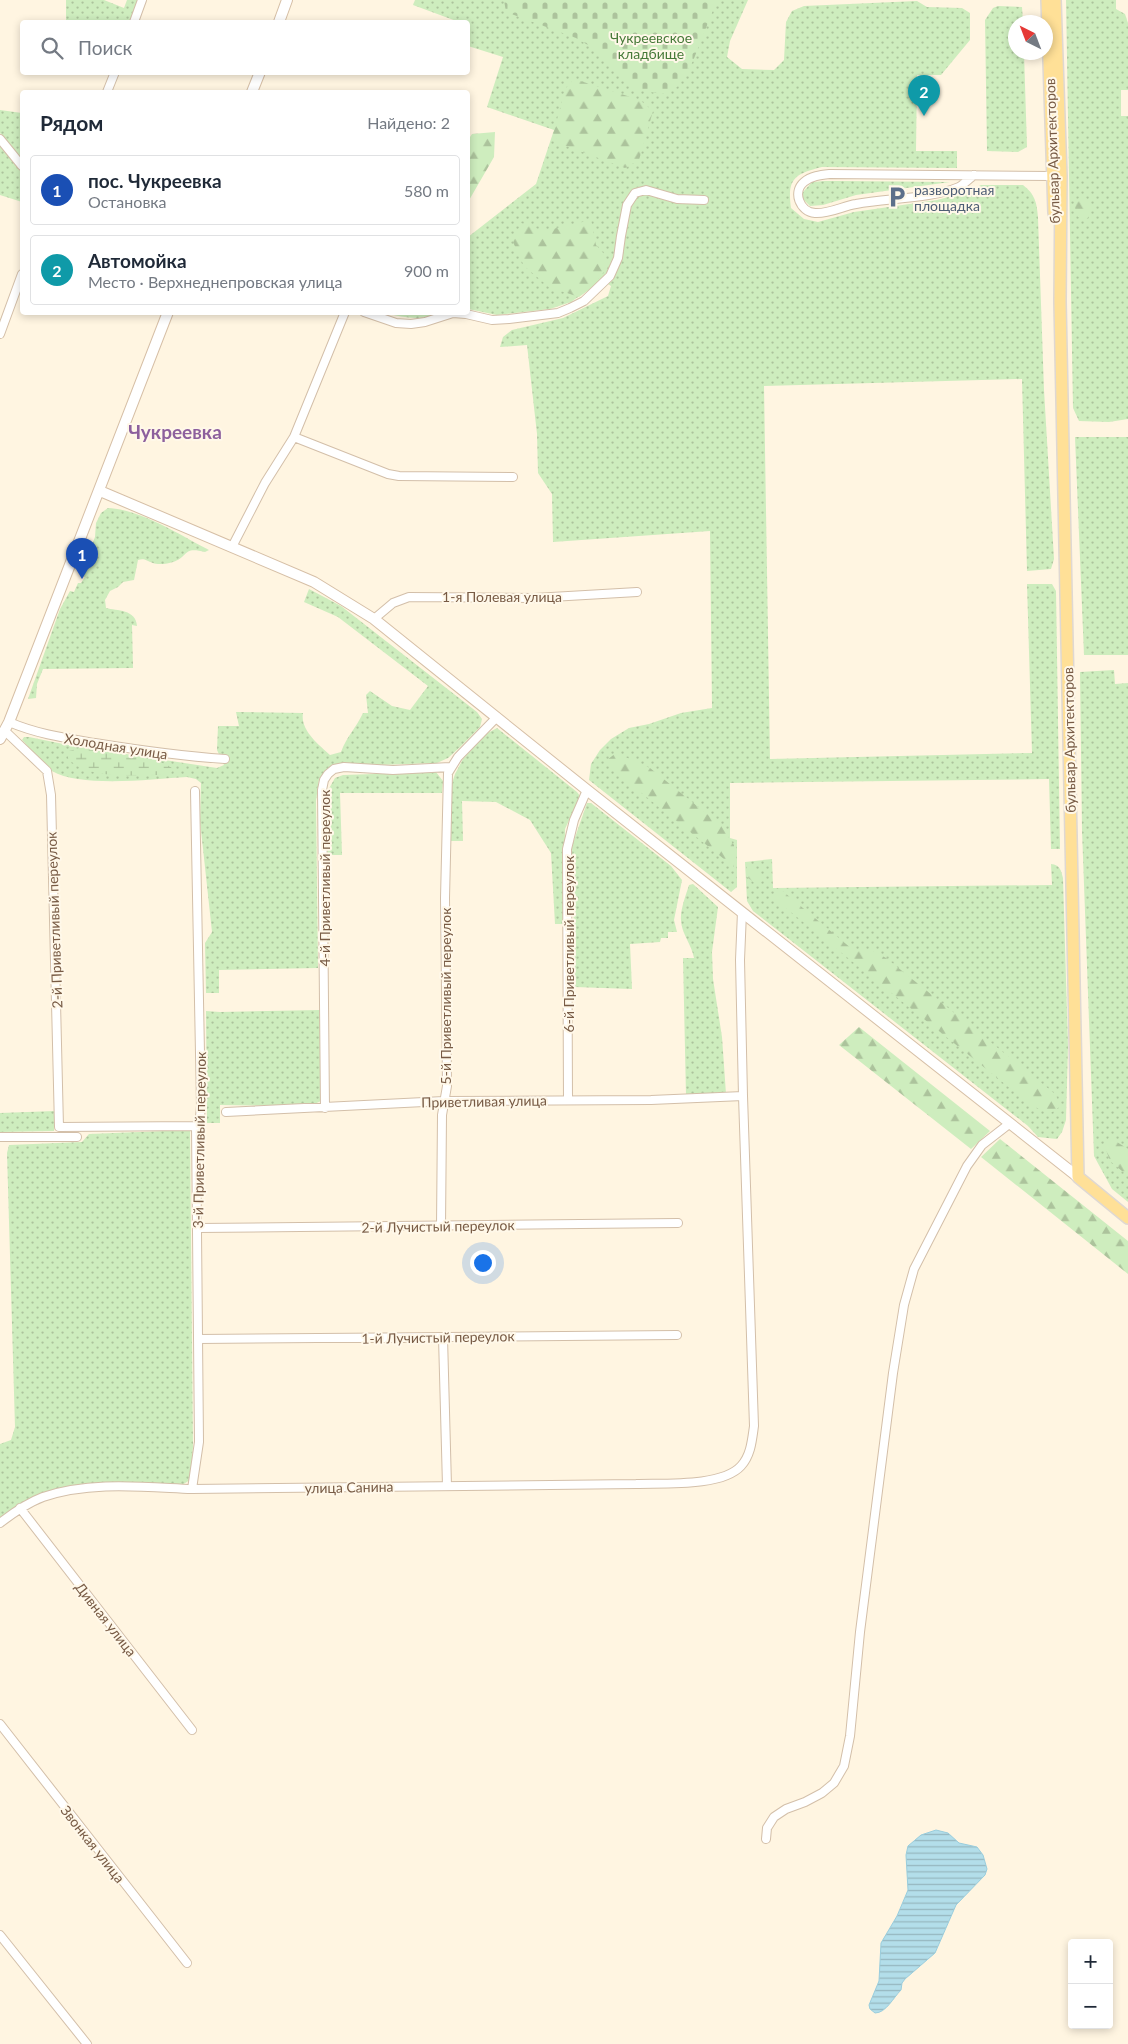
<!DOCTYPE html>
<html lang="ru">
<head>
<meta charset="utf-8">
<style>
	:root { --surface:#fff; --page:#f2f2f3; --text:#1f2937; --muted:#747a83; --line:#e0e1e3; --accent:#b45309 }
	body { margin:0; font-family:Lato,sans-serif; background:var(--page); color:var(--text) }
	.controls { position:absolute; right:15px; bottom:15px; display:grid; overflow:hidden; border-radius:5px; box-shadow:0 2px 8px #0003 }
	.controls button { width:45px; height:45px; display:grid; place-items:center; padding:0; border:0; border-bottom:1px solid var(--line); background:var(--surface); color:var(--text); font:25px sans-serif }
	.compass { position:absolute; left:1008px; top:15px; width:45px; height:45px; border-radius:50%; background:var(--surface); box-shadow:0 2px 8px #0003; rotate:318deg }
	.you { position:absolute; left:482px; top:1262px; width:18px; height:18px; margin:-12px; border:4px solid #fff; border-radius:50%; background:#1a73e8; box-shadow:0 0 0 8px #1a73e833 }
	.badge { display:grid; place-items:center; width:32px; height:32px; border-radius:50%; background:var(--accent); color:#fff; font-size:16px; font-weight:700 }
	.pin { position:absolute; translate:-50% -41px; filter:drop-shadow(0 1px 2px #0008) }
	.pin::after { content:''; position:absolute; top:26px; width:18px; height:15px; background:inherit; clip-path:polygon(0 0,100% 0,50% 100%) }
	.list { margin:0; padding:0; list-style:none }
	h2 { display:flex; justify-content:space-between; align-items:center; height:65px; margin:0; padding:0 20px; font-size:21px }
	h2 small { font-size:16px; font-weight:400; color:var(--muted) }
	.list li { display:grid; grid-template-columns:32px 1fr auto; gap:15px; align-items:center; box-sizing:border-box; height:70px; margin:0 10px 10px; padding:0 10px; border:1px solid var(--line); border-radius:5px }
	.list b { display:block; font-size:19px; white-space:nowrap }
	.list p { margin:0; font-size:16px; white-space:nowrap; color:var(--muted) }
	.list em { font-size:16px; font-style:normal; color:var(--muted) }
	.icon { flex:none; width:28px; height:28px; fill:none; stroke:currentColor; stroke-width:2; stroke-linecap:round; stroke-linejoin:round }
	.map { position:relative; flex:none; width:1128px; height:2044px; overflow:hidden }
	.search { position:absolute; background:var(--surface); box-shadow:0 2px 8px #0003; left:20px; top:20px; width:450px; height:55px; display:flex; align-items:center; gap:12px; box-sizing:border-box; padding:0 18px; border-radius:5px; color:var(--muted); font-size:19px }
	.panel { position:absolute; background:var(--surface); box-shadow:0 2px 8px #0003; left:20px; top:90px; width:450px; height:225px; border-radius:5px }
	.map>svg:first-child { display:block }
	.grass { fill:url(#grass-dots) }
	.forest { fill:url(#forest-firs) }
	.wetland { fill:url(#wetland-marsh) }
	.cemetery { fill:url(#cemetery-stones) }
	.water { fill:url(#water-rules); stroke:#99cddd }
	.lines { fill:none; stroke-linecap:round; stroke-linejoin:round }
	.street-casing { stroke:#d3bfa9; stroke-width:10 }
	.secondary-casing { stroke:#d6bfa6; stroke-width:12 }
	.primary-casing { stroke:#dfd8d2; stroke-width:14 }
	.street { stroke:#fff; stroke-width:8 }
	.secondary { stroke:#fff; stroke-width:10 }
	.primary { stroke:#ffe097; stroke-width:11 }
	.labels { text-anchor:middle; dominant-baseline:central; stroke-width:4; stroke-linejoin:round; paint-order:stroke }
	.park-label { font-size:14px; fill:#477a39; stroke:#fff8e9 }
	.street-label { font-size:14px; fill:#785b45; stroke:#fff8e9 }
	.service-label { font-size:14px; fill:#4e5e75; stroke:#fff8e9; text-anchor:start }
	.district-label { font-size:19px; font-weight:bold; fill:#8d609d; stroke:#fff8e9 }
</style>
</head>
<body>
<div class="map">
<svg width="1128" height="2044" viewBox="0 0 1128 2044">
	<defs>
		<pattern id="grass-dots" width="8" height="8" patternUnits="userSpaceOnUse" patternTransform="scale(1.25)"><rect width="8" height="8" fill="#ceedbe"/><path d="M2 2h.1M6 6h.1" fill="none" stroke="#acc39c" stroke-width="1.8" stroke-linecap="round"/></pattern>
		<pattern id="forest-firs" width="22" height="20" patternUnits="userSpaceOnUse" patternTransform="scale(1.25)"><rect width="22" height="20" fill="#ceedbe"/><path d="M5 1l3.5 6h-7zM16 11l3.5 6h-7z" fill="#acc39c"/></pattern>
		<pattern id="wetland-marsh" width="20" height="14" patternUnits="userSpaceOnUse" patternTransform="scale(1.25)"><rect width="20" height="14" fill="#ceedbe"/><path d="M1 5h8M5 5V1M11 12h8M15 12V8" fill="none" stroke="#acc39c"/></pattern>
		<pattern id="cemetery-stones" width="16" height="16" patternUnits="userSpaceOnUse" patternTransform="scale(1.25)"><rect width="16" height="16" fill="#ceedbe"/><path d="M2 7V4a2 2 0 0 1 4 0v3zM10 15v-3a2 2 0 0 1 4 0v3z" fill="#acc39c"/></pattern>
		<pattern id="water-rules" width="6" height="5" patternUnits="userSpaceOnUse" patternTransform="scale(1.25)"><rect width="6" height="5" fill="#b3deea"/><path d="M0 2.5h6" fill="none" stroke="#96b7bf"/></pattern>
	</defs>
	<rect width="100%" height="100%" fill="#fff5e1"/>
	<path class="grass" d="M66,0H104L124,8L127,0H138L130,22H66Z
		M415,0H748L730,41L727,57L742,69L774,70L784,60L786,22L792,11L804,6L917,1L927,7L962,8L970,13V40L941,75H917L916,151H957V168L822,167C794,174 787,179 791,208L804,219L818,222L854,212L937,200L967,192L981,185H1023C1035,194 1037,203 1038,218L1044,390L1054,559L1051,569L1027,571L1022,379L764,386L770,759L1032,753L1027,584H1052L1056,591L1060,849H1051L1049,779L730,783V838L737,840V887L731,892L589,780L591,764L600,750L611,739L629,728L649,724L681,713L712,708L710,531L553,542L552,494L538,473L537,434L527,345L500,347L503,337L512,330L563,318L608,296L611,286L602,280L571,302L550,309L497,315L468,309V237L536,184L554,130L487,107L503,57L468,46V22H459L413,5Z
		M1066,0H1116V9L1125,14L1128,23V90H1121V116H1128V419L1109,422L1079,421L1073,408Z
		M998,6L1022,7L1023,22H1016V52L1024,53L1027,147L1018,152L987,151L985,20L993,8Z
		M0,110L22,113V160L0,133Z
		M0,142L22,170V202L0,195Z
		M825,181H837L950,182L856,195L823,205L810,206L803,199V192L812,182Z
		M386,313H440C423,321 404,318 386,313Z
		M1075,437H1128V655H1084Z
		M108,508C140,509 180,535 209,550L205,552C182,546 189,557 173,562C168,564 157,565 153,563C146,561 145,558 138,560L134,580L123,582L118,587L110,591L105,600L106,608C117,611 136,609 137,626L132,625L133,668L43,669L37,684L36,698L28,699L60,609L70,591L74,592L78,583H81L85,577L80,575L95,537L96,523L101,513Z
		M309,589L341,606L477,712L482,719L480,727L459,748L448,758L437,763L377,765L344,764L330,767L319,779L316,801L318,968L219,970V993H206L205,943L212,932L200,821L201,783L196,779L187,777C152,779 81,788 52,771C41,764 31,749 22,740L24,737H29L73,746L217,768L224,765L217,750L218,726H239L236,712L303,713C300,730 318,744 330,755L341,752C347,736 356,728 363,713H368L366,695L370,691L392,706L410,710L428,686L338,617L304,602Z
		M1114,670L1115,684L1128,683V1202L1112,1189L1094,1156L1082,830L1080,672Z
		M497,728L577,792L580,796L565,829L564,924H555L551,853L530,820L496,802L462,801L463,841H451V786L455,774L463,759L484,735Z
		M436,772L443,781L442,793H340L342,855H327V792L335,778L343,775Z
		M587,803H591L671,866L682,880L674,920L677,932H668V938H661L660,942L630,944L632,989L575,987L572,846Z
		M772,859L773,888L1052,885L1051,864C1060,865 1061,870 1063,878L1068,1046L1066,1120L1062,1132L1057,1139L1038,1137L1028,1126L753,911L747,901L745,862Z
		M693,884L718,907L712,952L713,979L722,1037L726,1094L686,1095L683,958H694C692,945 681,933 681,920C680,910 686,895 689,885Z
		M320,1010L321,1101L310,1106L220,1105V1123H207L206,1011L220,1012Z
		M55,1111L54,1131L0,1132V1113Z
		M190,1130L193,1447L190,1480L182,1485L76,1486L0,1520V1444L11,1440L15,1427L7,1153L9,1145L82,1142L89,1134Z"/>
	<path class="forest" d="M574,79L640,100L653,111L639,160L625,168L561,144L553,135L565,89Z
		M495,132L494,157L468,202V140L472,134Z
		M1085,197L1090,202L1091,212L1087,219L1078,217L1075,208L1077,199Z
		M591,220L596,245L605,255L608,267L590,289L579,297L549,287L524,266L513,242L521,223L544,231Z
		M616,753L650,768L728,831L729,839L734,845V867L624,779L607,760Z
		M747,864L764,878L758,886L747,877Z
		M779,888L852,949H869L886,958L1055,1094L1061,1106L1049,1114L1031,1105L772,897Z
		M859,1027L990,1131L971,1149L839,1045Z
		M1109,1137L1128,1149V1176L1110,1161L1105,1147Z
		M1000,1139L1128,1241V1274L981,1157Z"/>
	<path class="wetland" d="M80,748C101,752 159,756 173,769L171,773L161,775C136,775 85,780 68,758L69,751Z"/>
	<path class="cemetery" d="M504,0H717L693,61L677,87L662,94L634,89L593,48L576,38L506,12Z"/>
	<path class="water" d="M936,1830L948,1833L959,1843L977,1847L983,1855L987,1869L985,1875L956,1905L935,1953L905,1979L902,1983L901,1990C893,1998 886,2013 875,2013L870,2009L869,2005L879,1981L881,1943L897,1916L908,1890L906,1855L908,1846L921,1835Z"/>
	<g class="lines">
		<g class="street-casing">
			<path id="street" d="M134,22L142,0
				M107,92L115,72
				M0,139L22,166
				M974,175C969,179 964,184 959,187C931,199 887,198 856,204C843,206 829,214 815,213C800,212 792,192 804,182C811,176 821,175 830,174L1051,176
				M364,312L396,323L411,324L425,322L453,313L466,314L492,320L509,319L558,313L570,308L584,301L610,276L618,258L621,236L627,205L635,193L646,190L677,199L704,200
				M0,334L22,274
				M294,437L388,474L399,476L513,477
				M232,547L265,483L294,437L345,312
				M374,619L393,603L409,597L534,598L637,592
				M9,722C37,734 65,738 95,743C138,750 181,756 225,759
				M5,731L47,771L51,795L59,1127L196,1126
				M568,1100L567,849L574,820L587,790
				M325,1108L322,790L324,780L328,774L334,769L344,767L393,770L450,767
				M226,1112L444,1101L651,1100L743,1096
				M0,1137H77
				M441,1226L442,1115L447,1086L445,898L448,773L458,757L497,717
				M198,1228L678,1223
				M443,1337L447,1486
				M198,1339L677,1335
				M192,1489L199,1442L196,1126L200,1117L201,1106L195,791
				M20,1508L192,1730
				M0,1523C13,1513 27,1503 43,1497C90,1481 143,1487 192,1489L636,1484C663,1483 722,1487 741,1466C751,1455 752,1440 754,1426L743,1096L740,960L742,912
				M0,1724L187,1963
				M766,1839L767,1828L774,1817L786,1809L805,1802L822,1793L834,1783L844,1766L850,1736L860,1632L893,1373L904,1305L914,1269L967,1166L982,1145L1009,1124
				M0,1935L87,2044"/>
		</g>
		<g class="secondary-casing">
			<path id="secondary" d="M279,22L287,0
				M252,92L260,72
				M100,491L314,582L374,619L587,790L1078,1177
				M0,739L9,722L168,312"/>
		</g>
		<g class="primary-casing">
			<path id="primary" d="M1047,0L1054,213
				M1055,0L1061,176L1060,302L1078,1177L1128,1218"/>
		</g>
		<use href="#street" class="street"/>
		<use href="#secondary" class="secondary"/>
		<use href="#primary" class="primary"/>
	</g>
	<defs>
		<g id="parking-bare" transform="scale(1.725)"><path d="M-3.5-5.5H1a3.5 3.5 0 0 1 0 7H-1V5.5H-3.5ZM-1-3.4V-.6H.8a1.4 1.4 0 0 0 0-2.8Z" fill="#5c6f8a" stroke="#fff8e9" stroke-width="2.5" paint-order="stroke"/></g>
	</defs>
	<g fill-rule="evenodd">
		<use href="#parking-bare" x="897" y="197"/>
	</g>
	<g class="labels">
		<g class="park-label">
			<text x="651" y="37">Чукреевское<tspan x="651" dy="16">кладбище</tspan></text>
		</g>
		<g class="street-label">
			<text transform="translate(1052 151) rotate(-92)">бульвар Архитекторов</text>
			<text x="502" y="596">1-я Полевая улица</text>
			<text transform="translate(1069 740) rotate(-91)">бульвар Архитекторов</text>
			<text transform="translate(116 746) rotate(9)">Холодная улица</text>
			<text transform="translate(324 878) rotate(-90)">4-й Приветливый переулок</text>
			<text transform="translate(54 920) rotate(-92)">2-й Приветливый переулок</text>
			<text transform="translate(568 944) rotate(-90)">6-й Приветливый переулок</text>
			<text transform="translate(445 996) rotate(-90)">5-й Приветливый переулок</text>
			<text transform="translate(484 1101) rotate(-1)">Приветливая улица</text>
			<text transform="translate(199 1140) rotate(-89)">3-й Приветливый переулок</text>
			<text transform="translate(438 1226) rotate(-1)">2-й Лучистый переулок</text>
			<text transform="translate(438 1337) rotate(-1)">1-й Лучистый переулок</text>
			<text transform="translate(349 1487) rotate(-1)">улица Санина</text>
			<text transform="translate(106 1619) rotate(52)">Дивная улица</text>
			<text transform="translate(93 1844) rotate(52)">Звонкая улица</text>
		</g>
		<g class="service-label">
			<text x="914" y="189">разворотная<tspan x="914" dy="16">площадка</tspan></text>
		</g>
		<g class="district-label">
			<text x="175" y="431">Чукреевка</text>
		</g>
	</g>
</svg>
<div class="controls">
<button>+</button>
<button>−</button>
</div>
<svg class="compass" viewBox="-18 -18 36 36"><path d="M0-13l5 13h-10z" fill="#e53935"/><path d="M0 13l5-13h-10z" fill="#747a83"/></svg>
<div class="you"></div>
<div class="pin badge" style="left:82px;top:579px;background:#1a4fb4">1</div>
<div class="pin badge" style="left:924px;top:116px;background:#0f9aa8">2</div>
<div class="search"><svg class="icon" aria-label="search" viewBox="0 0 24 24"><circle cx="10" cy="10" r="6"/><path d="M15 15l6 6"/></svg>Поиск</div>
<section class="panel">
<h2>Рядом<small>Найдено: 2</small></h2>
<ul class="list">
<li><span class="badge" style="background:#1a4fb4">1</span><div><b>пос. Чукреевка</b><p>Остановка</p></div><em>580 m</em></li>
<li><span class="badge" style="background:#0f9aa8">2</span><div><b>Автомойка</b><p>Место · Верхнеднепровская улица</p></div><em>900 m</em></li>
</ul>
</section>
</div>
</body>
</html>
